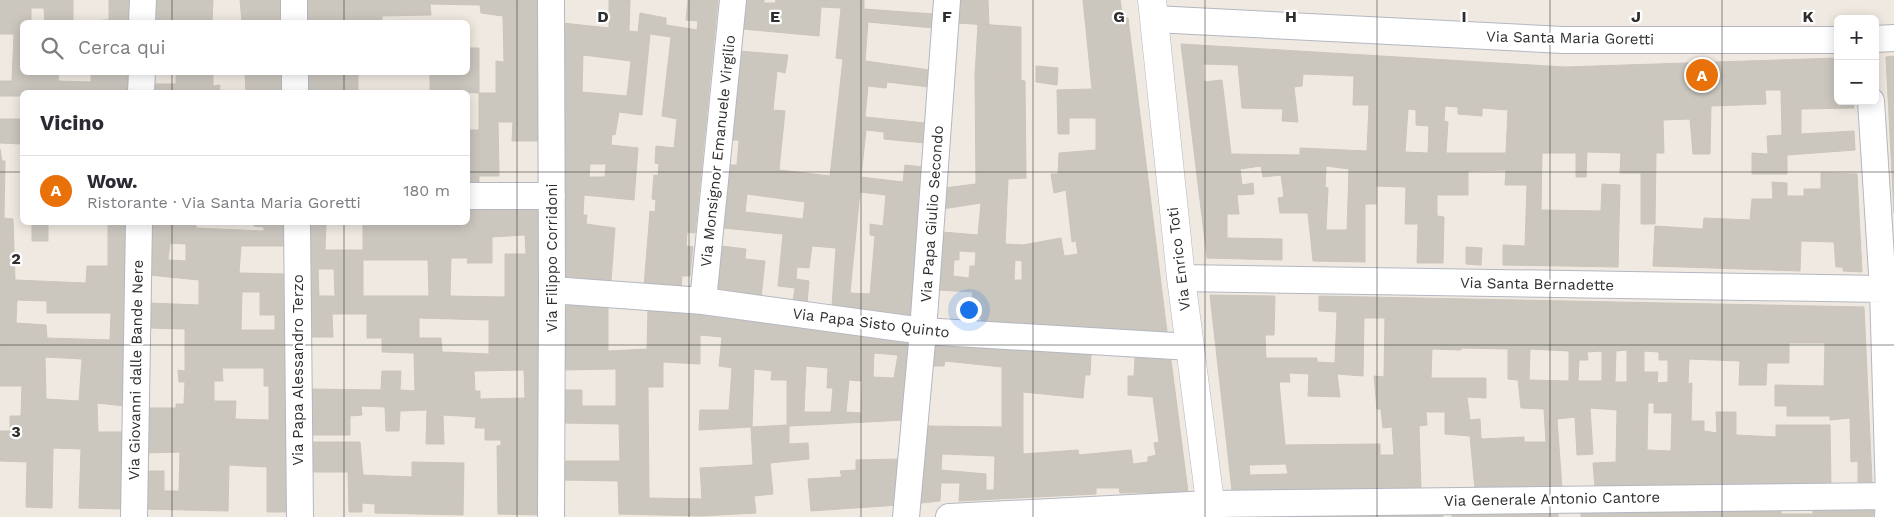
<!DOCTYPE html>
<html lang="it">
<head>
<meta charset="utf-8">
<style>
	:root { --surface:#fff; --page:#f2f2f3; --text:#2b2b33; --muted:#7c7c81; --line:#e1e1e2; --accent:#4264fb }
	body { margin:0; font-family:"Work Sans",sans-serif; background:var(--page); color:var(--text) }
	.controls { position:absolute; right:15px; top:15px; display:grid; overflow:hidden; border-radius:8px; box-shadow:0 2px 12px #0003 }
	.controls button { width:45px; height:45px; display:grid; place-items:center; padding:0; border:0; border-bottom:1px solid var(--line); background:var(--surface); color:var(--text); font:25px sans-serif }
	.you { position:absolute; left:968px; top:309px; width:18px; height:18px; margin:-12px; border:4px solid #fff; border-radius:50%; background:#1a73e8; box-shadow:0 0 0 8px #1a73e833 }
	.badge { display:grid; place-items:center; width:32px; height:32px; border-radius:50%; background:var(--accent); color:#fff; font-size:16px; font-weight:700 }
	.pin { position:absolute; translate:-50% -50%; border:2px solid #fff; box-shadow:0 1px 5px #0006 }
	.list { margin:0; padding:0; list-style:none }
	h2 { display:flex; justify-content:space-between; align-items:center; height:65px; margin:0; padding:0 20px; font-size:21px }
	h2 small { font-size:16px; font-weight:400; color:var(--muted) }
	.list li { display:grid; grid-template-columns:32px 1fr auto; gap:15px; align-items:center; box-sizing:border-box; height:70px; padding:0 20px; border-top:1px solid var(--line) }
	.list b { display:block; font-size:19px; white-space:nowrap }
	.list p { margin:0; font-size:16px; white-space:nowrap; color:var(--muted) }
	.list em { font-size:16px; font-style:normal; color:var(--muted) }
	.icon { flex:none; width:28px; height:28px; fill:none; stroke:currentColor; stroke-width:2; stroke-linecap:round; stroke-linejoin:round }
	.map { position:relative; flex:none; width:1894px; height:517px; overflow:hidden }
	.search { position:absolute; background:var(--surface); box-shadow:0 2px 12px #0003; left:20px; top:20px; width:450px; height:55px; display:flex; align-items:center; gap:12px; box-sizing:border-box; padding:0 18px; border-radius:8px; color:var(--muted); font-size:19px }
	.panel { position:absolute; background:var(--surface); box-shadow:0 2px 12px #0003; left:20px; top:90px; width:450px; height:135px; border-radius:8px }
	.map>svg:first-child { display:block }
	.building { fill:#cbc7bf; stroke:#cbc5ba; fill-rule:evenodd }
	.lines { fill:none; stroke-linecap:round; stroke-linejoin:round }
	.street-casing { stroke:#b4b7c1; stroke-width:28 }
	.secondary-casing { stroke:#b4b7c1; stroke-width:29 }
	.street { stroke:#fff; stroke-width:26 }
	.secondary { stroke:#fff; stroke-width:28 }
	.grid { fill:none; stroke:#2e2e2e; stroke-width:1; stroke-opacity:0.55 }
	.labels { text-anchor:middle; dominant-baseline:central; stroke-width:4.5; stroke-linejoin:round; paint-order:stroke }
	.street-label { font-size:15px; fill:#2e2e2e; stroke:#fff }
	.grid-label { font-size:16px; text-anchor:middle; font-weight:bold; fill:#2e2e2e; stroke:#fff; stroke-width:4.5; stroke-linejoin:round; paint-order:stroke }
</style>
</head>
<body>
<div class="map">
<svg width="1894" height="517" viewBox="0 0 1894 517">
	<rect width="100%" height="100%" fill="#efe9e1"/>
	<path class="building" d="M0,0H73V22H45L44,8H31V22H22V72H59L58,81L91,82V72H128V92H22V96H0V81H12L14,34H0Z
		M109,0H130V22H103V20H109Z
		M153,0H213L212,22H153Z
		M240,0H281V22H242Z
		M304,0H538L539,141H512L513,122H498L499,176H479V182H468V130H479V93H496V61L504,62L503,16L481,13L480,5L430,4L431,15L382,16V22H304Z
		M609,0H630L629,31L638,32L640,13L666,18V25L697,30L698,21L686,20L688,0H718L695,233L687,232L686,246L693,247L690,276H682L681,290L644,287L650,211L655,212L656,200L652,199L654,175L658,176L659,164L655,163L656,146L674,148L677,119L662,116L671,37L650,34L642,115L619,112L615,135L612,134L611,145L638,148L634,200L584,195L583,215H587L586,224L615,228L611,281L562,276V23L609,28ZM583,55L631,61L627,96L582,92ZM590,164H606L605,177H589Z
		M744,0H764V3H775L776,0H864V9L934,14L933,28L868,22L865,61L930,70L929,87L887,82L886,88L868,86L865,117L926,123L925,143L884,139V132L866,130L861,177L903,182L905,165L923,167L913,316L832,306L836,248L812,246L809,268L797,267L796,279L809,281L807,303L793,301L795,288L778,286L783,234L723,228L728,165H737L739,140H731L738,51L788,55L785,73L777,71L773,110L785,111L779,170L830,176L843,59L836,58L841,8L821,7L819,36L742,29ZM860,192L886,195L883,226L870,224V235L875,236L870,294L850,293ZM747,194L805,202L803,219L745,212Z
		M959,0H988L989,25L957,23Z
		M1083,0H1120L1123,18H1128L1168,340L981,322V318L970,316L973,292L938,290L942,232L978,235L981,203L942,209L944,188L976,184L975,75L1025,81L1026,178L1008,179L1005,244L1023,245L1061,238L1064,256L1078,254L1076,241L1072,242L1066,190L1054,193L1051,174H1058L1059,153L1096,150V118H1069V134H1058L1057,90L1092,89ZM959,251L976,252L975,266H970L969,278L953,276L954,260H959ZM1015,260L1022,261V280H1014Z
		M978,24L1021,27V80L975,75Z
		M1181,44L1565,67L1838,58V101H1853L1854,108L1801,109V134L1854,131L1855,150L1787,155V174H1752V153L1768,154L1767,136L1782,135L1781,90H1765L1766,104L1711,106L1710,154H1693L1690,119L1663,120L1664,153H1656L1655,224H1641V173H1620L1621,153L1587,152L1586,177H1576V153H1542L1541,210L1601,211L1602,184L1620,185L1618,267L1503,265V245L1525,246L1527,185H1505L1506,170L1468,171V195H1437V216L1444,217L1443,263H1417L1418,224H1405L1406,187L1376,186V204H1365V262L1313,261L1308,213H1280L1278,198L1284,197L1281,175L1263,177L1261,166L1240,169L1242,185L1253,183L1254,194L1237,195L1239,214H1227V238L1282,239V260L1207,258ZM1203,64L1238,65L1242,108L1283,109L1282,121L1298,122L1294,87L1302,86L1303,74L1354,76L1353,105H1369L1367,151L1300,148V155L1231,154L1222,80L1204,82ZM1445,106L1458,107V114L1482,116V108L1508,110L1506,153H1446L1448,122L1444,121ZM1408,109L1416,110V125L1429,126L1428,153L1405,152ZM1326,166L1349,169L1347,230H1326L1328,188L1325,187Z
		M468,48H479V93L430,91V72H468Z
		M1894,56V213L1886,57Z
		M1036,66L1058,68L1057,85L1036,82Z
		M176,72H213V86L220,85L219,92H151V84H176Z
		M245,72H282V92H246Z
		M305,72H358V90H342V92H305Z
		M0,119H22V161V144L0,143Z
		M0,149L2,161H5L4,218L13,219L15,280L86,283L87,266H108V224H48V241H32V222H127L125,406L97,403L98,432H124L122,509L79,508L81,449L53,448L52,508L26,507L27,462L0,461V431H10V416H21L22,386H0ZM17,300L47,301V313H111L110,340L47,338L46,325L16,323ZM45,357L82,359L79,401L46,399Z
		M1821,173L1857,174L1862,272L1843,271V267H1836L1834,242L1801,241L1800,271L1653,266L1655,226L1703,229L1704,218L1750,220L1752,199H1773L1772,182L1787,183V196H1804V189H1821Z
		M540,207V515L498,514L497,446L501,445V440H485V428H475L476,417L443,415L444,444H426L427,410L400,411L399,431H386L385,407L361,406L362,415L350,416V435H309V389L381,390L382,371H401L400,390L415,391L414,353L382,352V338H367V314H332L333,337H309L307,250H363V222H468V208ZM525,235L526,254H505V297L450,296L451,258H468L467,263H492V237ZM363,260H428L429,296H363ZM318,269H334L335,296H319ZM419,318L489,320V354L442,352L441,338H419ZM524,370L525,398L480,399V391H475L474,371Z
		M150,222H196V228L264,231V227L254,226V222H284V246H241L239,273L285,274L288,512H267V467L229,465L228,511L145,509L147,471H164V491H179L180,452L146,453V408H176V404H184L185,382H179L178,370L185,371V329L150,328L149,303L199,305V280L149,275ZM170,243L186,244V261L168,260ZM242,292H260V315H275V330H241ZM222,368H264V386H269V420L235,419L236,401H214V381H223Z
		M306,222H326L325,250H307Z
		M721,246L746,249L745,259L765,261L761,298L716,293Z
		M1466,247L1482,248L1481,265L1466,264Z
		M1210,295L1275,296L1274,335H1265L1266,358H1317V362L1335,363L1337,312L1319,311V296L1864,307L1872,482H1858V461L1851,462L1850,418L1830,420V416H1787V406H1775V385L1824,386L1825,343H1789V363H1767L1766,385H1739L1740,361L1689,359L1688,384L1692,383L1691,421H1704V431L1717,433L1716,412H1736V435L1776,437V425H1830L1831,485L1595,488L1593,463L1616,462L1617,410L1590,408L1593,454L1577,455L1575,417L1557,419L1562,488L1475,490L1470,436L1445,434V412H1426L1427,425L1419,426L1421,489L1232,491ZM1364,318H1385L1384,377L1374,376L1377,409H1381L1383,428L1392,427L1394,455H1380V444L1285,445L1279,382H1290L1289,373L1309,374L1308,396L1340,397L1337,374L1363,376ZM1461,348L1508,349V379L1518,380L1521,408L1544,409L1546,442H1524V437L1481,439L1480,419L1470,420L1467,397L1486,398V378H1431L1432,349L1461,350ZM1530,349L1569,351V381L1529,380ZM1627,350V382H1615L1616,351ZM1602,351V381H1578L1579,360H1588L1587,352ZM1644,351L1659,352V360H1668V382L1657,383L1658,372H1644ZM1648,403H1654V413H1672L1671,451L1647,450ZM1286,464L1288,474L1250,475L1249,465Z
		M562,300L608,304V351L647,349L648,308L912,338L906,420L789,426V444L808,443L809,459L770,463L773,494L754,496L756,513L701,516L619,514L618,481L563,480V461H620L619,424L564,423L563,390H582V406H616V369L563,370ZM700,335L722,337L719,366L732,368L729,410H700L699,430L751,427L753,465L700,468L702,499L649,498L648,387H663V362L700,364ZM874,353L898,355L894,378L873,377ZM806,366L828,368L827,388H833L831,412H804ZM754,369L772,371L771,380H787V425L752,427ZM849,380L862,381L861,413L846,412Z
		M935,341L1091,355L1090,375H1085L1083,398L1023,392V454L1078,450L1079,455L1131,450L1133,464L1148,462V457L1156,455L1154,443L1159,442L1153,397L1128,395V376H1134L1135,358L1171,360L1188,492L1120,493L1119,488H1096V494L959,501L960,483H941L940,501L921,503L928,426L1002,427V367L945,361L944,366H933ZM942,454L995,456L994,490H986V474L941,470Z
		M309,442H360L363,475L412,477V462L464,463L463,515L375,513V504L362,503V512H349L348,472H310Z
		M903,459L899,505L811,511L808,479L842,477L840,471L856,470V460Z
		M1874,507L1873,517H1581V510L1781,508V514H1813V508Z
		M1558,510V517H1452V511Z
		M1443,512V517H1293V514Z"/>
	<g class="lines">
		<g class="street-casing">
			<path id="street" d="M294,0V22
				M551,0L552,290L551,517
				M1154,19L1563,40H1838
				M142,22L143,0
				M1875,39L1894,38
				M295,72V92
				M141,92L142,72
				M1871,101L1883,289L1889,496L1888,517
				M468,196H552
				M297,222L300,517
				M1181,278L1883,289L1894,291
				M552,290L703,301L923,331L1191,347
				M703,301L733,0
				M134,517L139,222
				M906,517L923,331L947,0
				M949,517L1210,504L1894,496"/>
		</g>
		<g class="secondary-casing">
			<path id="secondary" d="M1152,0L1181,278L1212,517"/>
		</g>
		<use href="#street" class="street"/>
		<use href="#secondary" class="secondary"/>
	</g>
	<path class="grid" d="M172,0V22M344,0V22M517,0V517M689,0V517M861,0V517M1033,0V517M1205,0V517M1377,0V517M1550,0V517M1722,0V517M172,72V92M344,72V92M0,172H22M468,172H1894M172,222V517M344,222V517M0,345H1894"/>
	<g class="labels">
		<g class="street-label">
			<text transform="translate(1570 38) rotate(1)">Via Santa Maria Goretti</text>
			<text transform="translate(718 151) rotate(-84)">Via Monsignor Emanuele Virgilio</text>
			<text transform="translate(932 214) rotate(-86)">Via Papa Giulio Secondo</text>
			<text transform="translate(552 258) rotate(-90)">Via Filippo Corridoni</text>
			<text transform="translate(1179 259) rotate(-97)">Via Enrico Toti</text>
			<text transform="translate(1537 284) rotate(1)">Via Santa Bernadette</text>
			<text transform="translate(871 323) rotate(7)">Via Papa Sisto Quinto</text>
			<text transform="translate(136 370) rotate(-89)">Via Giovanni dalle Bande Nere</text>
			<text transform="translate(298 370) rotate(-90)">Via Papa Alessandro Terzo</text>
			<text transform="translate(1552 499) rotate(-1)">Via Generale Antonio Cantore</text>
		</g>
	</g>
	<g class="grid-label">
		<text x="603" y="22">D</text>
		<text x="775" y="22">E</text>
		<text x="947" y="22">F</text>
		<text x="1119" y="22">G</text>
		<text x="1291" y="22">H</text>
		<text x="1464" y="22">I</text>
		<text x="1636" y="22">J</text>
		<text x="1808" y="22">K</text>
		<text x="16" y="264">2</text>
		<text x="16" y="437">3</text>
	</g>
</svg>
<div class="controls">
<button>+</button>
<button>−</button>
</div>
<div class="you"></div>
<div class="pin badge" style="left:1702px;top:75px;background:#e8710a">A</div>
<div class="search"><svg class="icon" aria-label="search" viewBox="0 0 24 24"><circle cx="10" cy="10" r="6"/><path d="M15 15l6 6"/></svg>Cerca qui</div>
<section class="panel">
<h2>Vicino<small></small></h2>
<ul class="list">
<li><span class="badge" style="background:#e8710a">A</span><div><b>Wow.</b><p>Ristorante · Via Santa Maria Goretti</p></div><em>180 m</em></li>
</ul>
</section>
</div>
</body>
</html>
